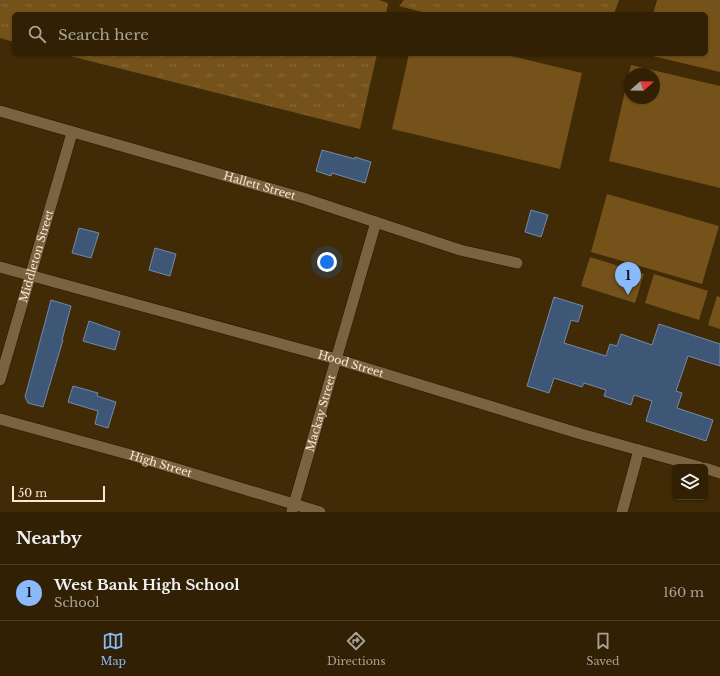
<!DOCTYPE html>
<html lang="en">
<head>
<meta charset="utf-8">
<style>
	:root { --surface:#312004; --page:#3d2d13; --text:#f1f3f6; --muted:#a8a39a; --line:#4c3e26; --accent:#89bafc }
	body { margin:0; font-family:"Libre Baskerville",serif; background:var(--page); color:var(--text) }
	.controls { position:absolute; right:12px; bottom:12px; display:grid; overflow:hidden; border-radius:6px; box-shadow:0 1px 3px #0004 }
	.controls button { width:36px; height:36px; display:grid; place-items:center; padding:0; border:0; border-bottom:1px solid var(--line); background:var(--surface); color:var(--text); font:20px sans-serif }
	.compass { position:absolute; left:624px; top:68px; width:36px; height:36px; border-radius:50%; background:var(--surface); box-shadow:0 1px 3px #0004; rotate:70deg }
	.scale { position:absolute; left:12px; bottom:10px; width:93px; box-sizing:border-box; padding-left:4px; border:2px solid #f6e8d5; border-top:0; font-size:11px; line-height:14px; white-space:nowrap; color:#f6e8d5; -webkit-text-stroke:3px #412b06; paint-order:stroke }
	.you { position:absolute; left:327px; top:262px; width:14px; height:14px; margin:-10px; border:3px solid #fff; border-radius:50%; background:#1a73e8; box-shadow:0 0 0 6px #1a73e833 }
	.badge { display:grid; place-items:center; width:26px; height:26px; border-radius:50%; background:var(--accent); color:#111; font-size:13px; font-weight:700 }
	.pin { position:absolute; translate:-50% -33px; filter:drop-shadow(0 1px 2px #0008) }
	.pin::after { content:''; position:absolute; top:21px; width:14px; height:12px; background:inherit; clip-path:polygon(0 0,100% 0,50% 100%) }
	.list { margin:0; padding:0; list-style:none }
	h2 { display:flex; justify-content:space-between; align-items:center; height:52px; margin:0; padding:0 16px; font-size:17px }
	h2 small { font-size:13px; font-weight:400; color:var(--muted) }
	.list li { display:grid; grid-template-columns:26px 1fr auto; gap:12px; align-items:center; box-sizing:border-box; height:56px; padding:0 16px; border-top:1px solid var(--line) }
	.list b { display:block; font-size:15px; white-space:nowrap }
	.list p { margin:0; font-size:13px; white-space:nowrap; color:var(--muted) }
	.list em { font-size:13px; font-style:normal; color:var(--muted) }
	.icon { flex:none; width:22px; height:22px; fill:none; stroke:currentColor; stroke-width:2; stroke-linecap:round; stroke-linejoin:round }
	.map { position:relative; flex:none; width:720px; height:512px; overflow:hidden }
	.search { position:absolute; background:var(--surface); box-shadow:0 1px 3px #0004; left:12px; right:12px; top:12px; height:44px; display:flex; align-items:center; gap:10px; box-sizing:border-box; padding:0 14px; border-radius:6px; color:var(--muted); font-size:15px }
	.sheet { height:108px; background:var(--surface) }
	nav { display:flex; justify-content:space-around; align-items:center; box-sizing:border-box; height:56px; border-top:1px solid var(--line); background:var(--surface); font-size:11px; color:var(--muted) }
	nav a { display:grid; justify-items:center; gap:2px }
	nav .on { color:var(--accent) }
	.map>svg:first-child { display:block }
	.grass { fill:url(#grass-tufts) }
	.park { fill:#75521a; fill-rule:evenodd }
	.building { fill:#3f5776; stroke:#718aac }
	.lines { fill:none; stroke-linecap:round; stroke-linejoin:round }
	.minor-casing { stroke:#241400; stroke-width:12 }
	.minor { stroke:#7b6340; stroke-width:11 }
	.labels { text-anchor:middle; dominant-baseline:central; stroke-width:3.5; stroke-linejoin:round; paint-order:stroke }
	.street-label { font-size:11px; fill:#f6e8d5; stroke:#412b06 }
</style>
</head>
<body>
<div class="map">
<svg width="720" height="512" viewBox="0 0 720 512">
	<defs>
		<pattern id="grass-tufts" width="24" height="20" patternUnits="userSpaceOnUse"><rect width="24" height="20" fill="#75521a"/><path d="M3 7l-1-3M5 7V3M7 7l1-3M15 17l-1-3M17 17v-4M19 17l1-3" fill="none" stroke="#896b3a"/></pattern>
	</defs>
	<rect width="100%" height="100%" fill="#412b06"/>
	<path class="grass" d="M0,0H379L388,3L386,14H14V42L0,38Z
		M404,0H619L614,14H430L399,6Z
		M62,54H377L360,129Z"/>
	<path class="park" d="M657,0H720V72L644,54H706V14H653Z
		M409,54H503L582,73L560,169L392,129Z
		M631,65L720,86V188L609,161ZM630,74H654V98H630Z
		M607,194L719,226L702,284L591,252Z
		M590,257L644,274L635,303L581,286Z
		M654,274L708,291L699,320L645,303Z
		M717,296L720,297V329L708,325Z"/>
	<path class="building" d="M322,150L355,159V157L371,162L365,183L332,173L331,176L316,171Z
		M531,210L548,215L541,237L525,232Z
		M79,228L99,233L91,258L72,253Z
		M155,248L176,254L170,276L149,270Z
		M554,297L583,306L578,322L571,320L564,343L606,356L610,344L617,346L621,334L652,345L659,324L720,344V366L688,356L676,391L682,393L677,408L713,420L706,441L646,421L652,401L634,395L631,405L604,396L606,390L584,383L582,387L554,378L549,393L527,386Z
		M51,300L71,306L62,340H63L43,407L28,403L25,397Z
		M89,321L120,332L115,350L83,341Z
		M73,386L98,393L97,396L116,402L108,428L95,424L98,411L68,402Z"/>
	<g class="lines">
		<g class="minor-casing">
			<g id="minor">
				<path id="s1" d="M0,111L303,198L460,250L517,263"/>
				<path id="s2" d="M0,267L336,359L581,434L700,467"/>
				<path id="s3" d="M0,380L72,133"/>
				<path id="s4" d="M0,419L131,455L320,512"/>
				<path d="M705,468L720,473"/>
				<path id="s5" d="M292,511L376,222"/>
				<path d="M622,512L639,450"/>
			</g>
		</g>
		<use href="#minor" class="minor"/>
	</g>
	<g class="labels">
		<g class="street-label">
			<text stroke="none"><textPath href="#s1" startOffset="270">Hallett Street</textPath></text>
			<text stroke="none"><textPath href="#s3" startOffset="129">Middleton Street</textPath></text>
			<text stroke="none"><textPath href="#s2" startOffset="364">Hood Street</textPath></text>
			<text stroke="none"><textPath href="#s5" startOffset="102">Mackay Street</textPath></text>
			<text stroke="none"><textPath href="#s4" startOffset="167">High Street</textPath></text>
		</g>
	</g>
</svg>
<div class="controls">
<button><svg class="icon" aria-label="layers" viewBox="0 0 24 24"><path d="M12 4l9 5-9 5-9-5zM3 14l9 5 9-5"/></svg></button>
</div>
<svg class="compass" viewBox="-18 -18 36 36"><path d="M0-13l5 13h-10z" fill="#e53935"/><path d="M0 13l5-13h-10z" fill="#a8a39a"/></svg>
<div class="scale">50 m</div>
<div class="you"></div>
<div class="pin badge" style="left:628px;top:295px">1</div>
<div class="search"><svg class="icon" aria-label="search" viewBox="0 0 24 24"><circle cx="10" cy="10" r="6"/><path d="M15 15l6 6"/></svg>Search here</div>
</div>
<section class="sheet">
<h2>Nearby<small></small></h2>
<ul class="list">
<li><span class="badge">1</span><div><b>West Bank High School</b><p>School</p></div><em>160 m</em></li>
</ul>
</section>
<nav>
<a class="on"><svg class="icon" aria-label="map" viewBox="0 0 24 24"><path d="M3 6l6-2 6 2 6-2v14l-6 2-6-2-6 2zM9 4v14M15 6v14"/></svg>Map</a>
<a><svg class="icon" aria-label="directions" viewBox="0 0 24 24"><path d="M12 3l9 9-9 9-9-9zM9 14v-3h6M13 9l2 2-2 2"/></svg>Directions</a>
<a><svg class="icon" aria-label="saved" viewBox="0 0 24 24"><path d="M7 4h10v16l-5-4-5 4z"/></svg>Saved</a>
</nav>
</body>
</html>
